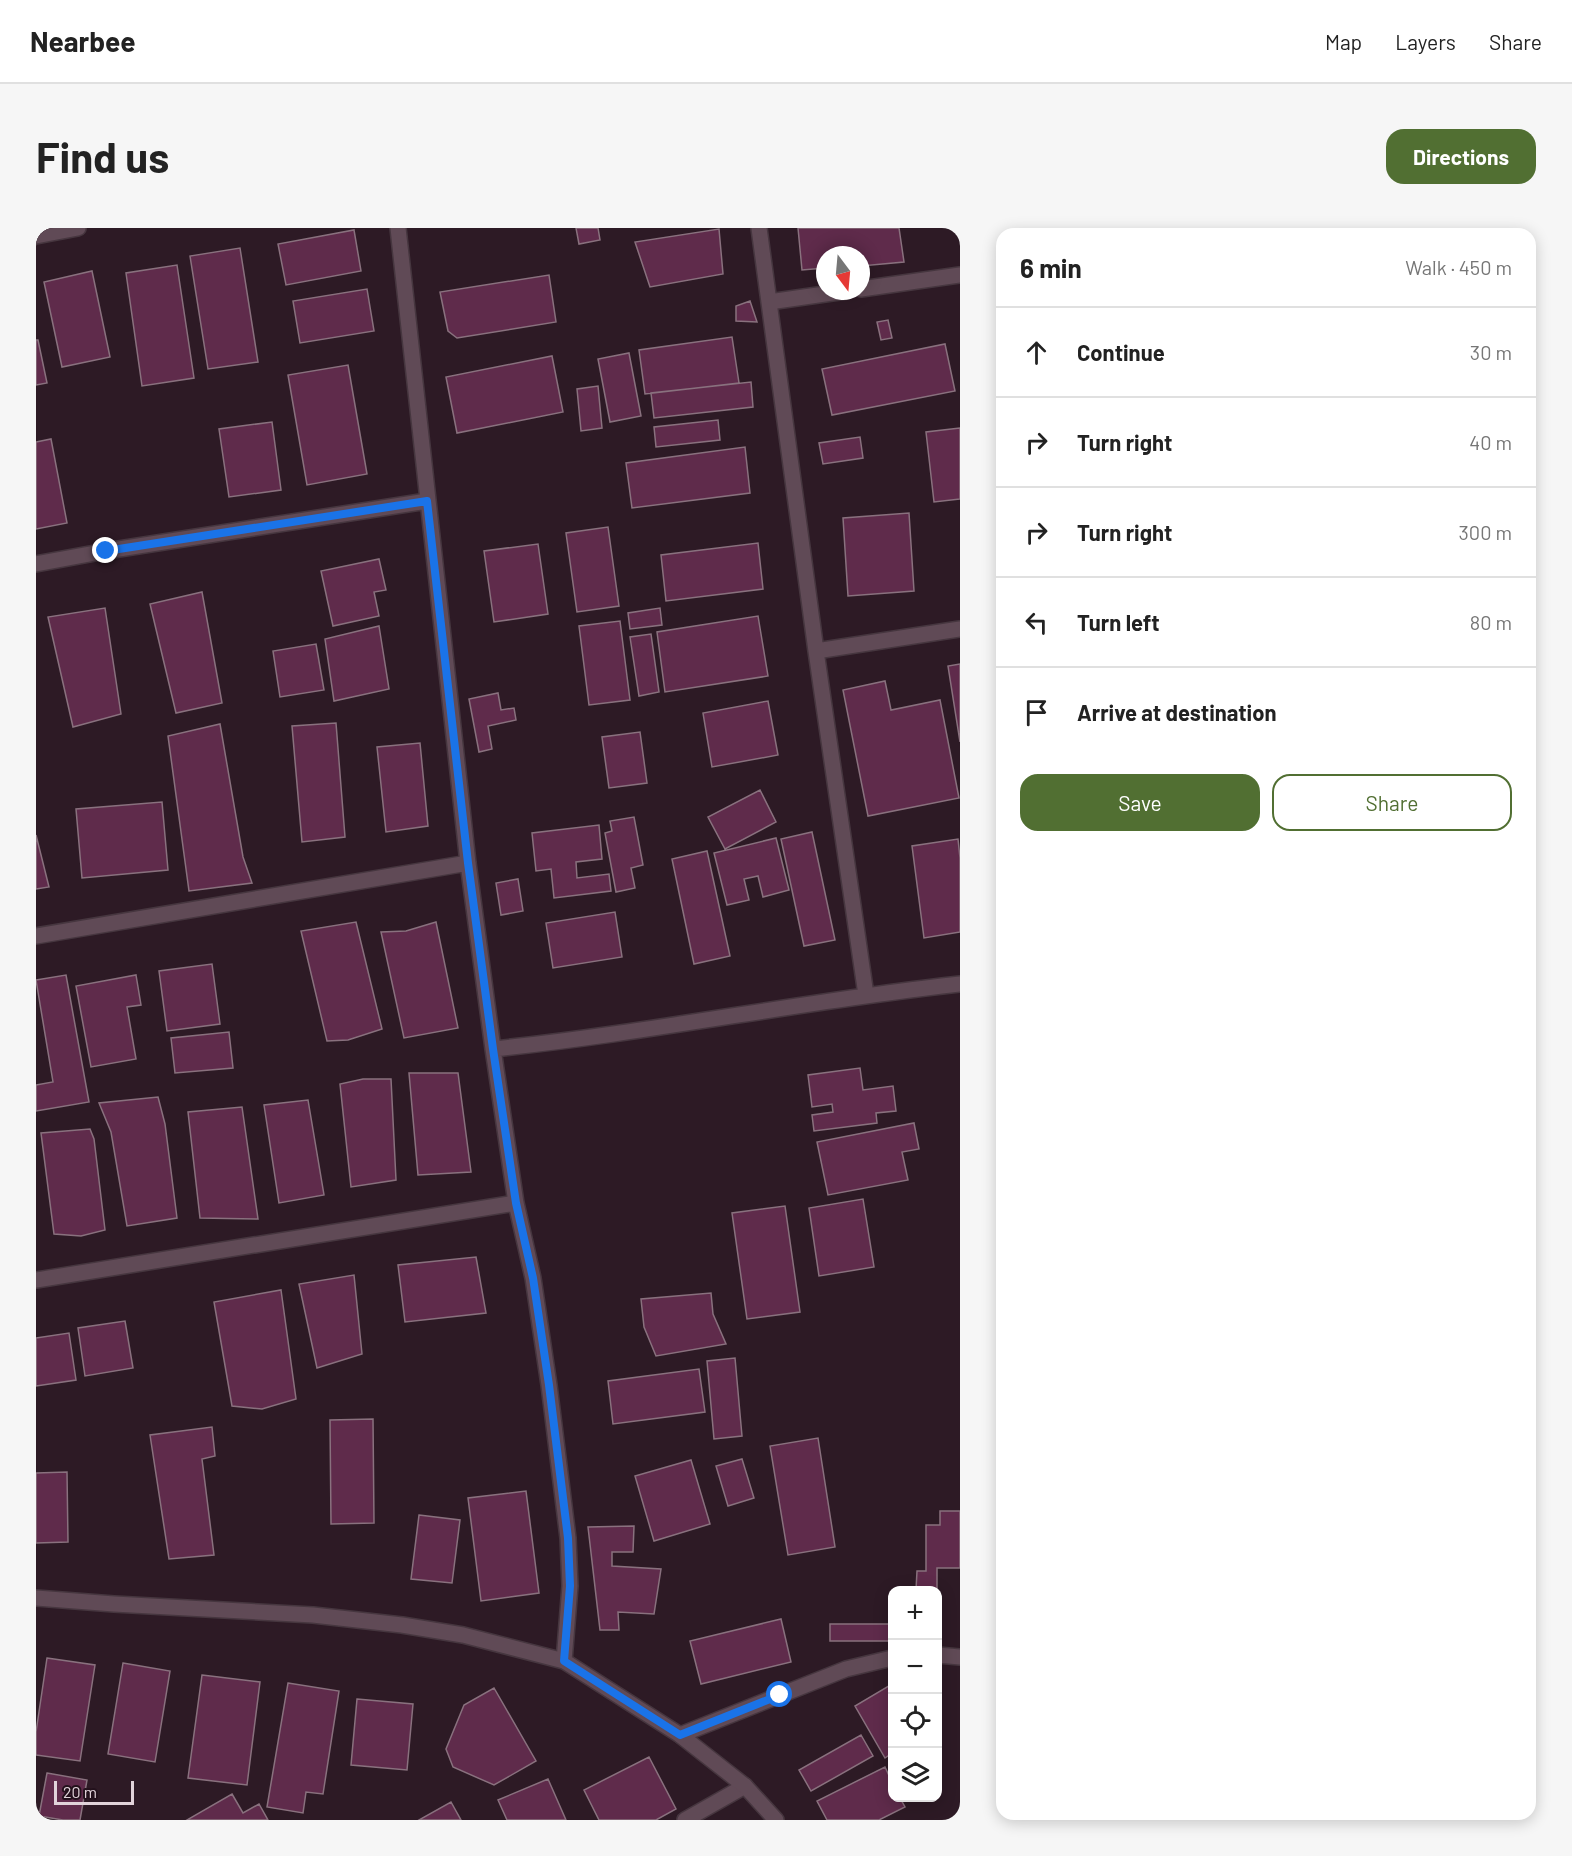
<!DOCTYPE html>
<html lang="en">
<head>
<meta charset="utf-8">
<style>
	:root { --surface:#fff; --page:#f6f6f6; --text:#222; --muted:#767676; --line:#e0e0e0; --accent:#516f32 }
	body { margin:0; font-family:Barlow,sans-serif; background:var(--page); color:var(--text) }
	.controls { position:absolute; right:18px; bottom:18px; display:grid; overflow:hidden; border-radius:12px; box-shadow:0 3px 15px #0003 }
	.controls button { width:54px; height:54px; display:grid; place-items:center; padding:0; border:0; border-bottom:2px solid var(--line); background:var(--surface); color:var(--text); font:30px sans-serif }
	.compass { position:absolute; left:780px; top:18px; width:54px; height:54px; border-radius:50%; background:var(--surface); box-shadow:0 3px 15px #0003; rotate:164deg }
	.scale { position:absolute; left:18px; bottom:15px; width:80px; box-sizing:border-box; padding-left:6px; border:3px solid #e1d3da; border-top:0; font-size:16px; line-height:21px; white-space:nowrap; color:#e1d3da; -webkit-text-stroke:4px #23111c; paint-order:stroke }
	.stop { position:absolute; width:18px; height:18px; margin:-14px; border:4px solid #1a73e8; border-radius:50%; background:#fff }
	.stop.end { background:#1a73e8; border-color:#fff; box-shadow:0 2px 6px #0008 }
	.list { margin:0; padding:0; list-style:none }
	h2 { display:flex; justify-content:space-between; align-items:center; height:78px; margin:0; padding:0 24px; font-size:26px }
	h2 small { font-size:20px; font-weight:400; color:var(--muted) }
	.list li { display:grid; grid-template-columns:39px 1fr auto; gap:18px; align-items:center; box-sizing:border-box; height:90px; padding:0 24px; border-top:2px solid var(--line) }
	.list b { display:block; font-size:22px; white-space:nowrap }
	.list em { font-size:20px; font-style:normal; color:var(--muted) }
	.actions { display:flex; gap:12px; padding:18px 24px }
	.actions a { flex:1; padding:14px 0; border:2px solid var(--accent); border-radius:18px; text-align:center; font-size:21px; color:var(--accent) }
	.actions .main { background:var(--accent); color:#fff }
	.icon { flex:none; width:33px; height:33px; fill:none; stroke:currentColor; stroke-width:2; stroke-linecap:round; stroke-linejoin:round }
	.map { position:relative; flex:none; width:924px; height:1592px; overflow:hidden; border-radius:18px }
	header { display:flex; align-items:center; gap:36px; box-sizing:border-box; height:84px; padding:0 30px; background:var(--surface); border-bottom:2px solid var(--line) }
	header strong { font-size:28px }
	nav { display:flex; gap:33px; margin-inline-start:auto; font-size:21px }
	.intro { display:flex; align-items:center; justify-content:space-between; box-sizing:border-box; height:144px; padding:0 36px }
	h1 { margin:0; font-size:42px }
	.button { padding:15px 27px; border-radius:18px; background:var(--accent); color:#fff; font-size:21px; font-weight:700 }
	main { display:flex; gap:36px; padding:0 36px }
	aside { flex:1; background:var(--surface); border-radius:18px; box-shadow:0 3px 15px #0003 }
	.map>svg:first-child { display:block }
	.building { fill:#5f2b4b; stroke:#89717e; stroke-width:1.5 }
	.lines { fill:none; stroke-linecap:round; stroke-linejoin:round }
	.minor-casing { stroke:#46363f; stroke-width:18 }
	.tertiary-casing { stroke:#46363f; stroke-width:18 }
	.minor { stroke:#604a56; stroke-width:15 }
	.tertiary { stroke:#604a56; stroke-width:15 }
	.route { stroke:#1a73e8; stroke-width:8 }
</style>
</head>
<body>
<header>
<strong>Nearbee</strong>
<nav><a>Map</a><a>Layers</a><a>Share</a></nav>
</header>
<div class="intro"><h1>Find us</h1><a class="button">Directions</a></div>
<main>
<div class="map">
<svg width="924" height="1592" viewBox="0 0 924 1592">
	<rect width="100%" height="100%" fill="#2d1a25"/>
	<path class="building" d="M540,0H562L564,12L543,16Z
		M762,0H863L868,34L825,38V27H789V40L766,42Z
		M683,1L687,46L614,59L599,14Z
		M318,2L325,43L250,57L242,16Z
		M204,20L222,134L172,141L154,28Z
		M141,37L158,150L106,158L90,45Z
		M56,43L74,129L26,139L8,54Z
		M513,47L520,94L421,110L412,103L404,64Z
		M331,61L338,103L264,115L257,73Z
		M714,73L721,94L700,93V78Z
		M852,92L856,110L845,112L841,94Z
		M696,109L703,155L609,166L603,122Z
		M0,112H2L11,155L0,157Z
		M909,116L919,163L796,187L786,141Z
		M593,125L605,188L574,194L562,131Z
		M516,128L527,184L421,205L410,149Z
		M312,137L331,246L271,257L252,147Z
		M715,154L717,179L618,190L615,165Z
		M562,158L566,200L545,203L541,161Z
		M682,192L684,212L620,219L618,199Z
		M236,194L245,262L193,269L183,201Z
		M924,200V271L898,274L890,204Z
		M824,209L827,230L787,236L783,215Z
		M15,211L31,295L0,301V214Z
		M709,219L714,265L596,280L590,235Z
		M873,285L878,363L812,368L807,290Z
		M572,299L583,378L541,384L530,305Z
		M722,315L727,361L630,373L625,327Z
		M502,316L512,386L458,394L448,323Z
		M343,331L350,362L338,364L343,388L297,398L285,343Z
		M166,364L186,475L140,485L114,376Z
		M69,380L85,486L37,499L12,389Z
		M624,380L626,397L594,401L592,385Z
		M722,388L732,448L629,464L621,404Z
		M584,393L594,472L553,477L543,398Z
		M343,398L353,461L298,473L289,411Z
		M615,406L623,464L603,468L594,409Z
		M280,416L288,462L244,469L237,423Z
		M924,436V514L912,438Z
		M849,453L855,482L904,472L923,570L832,588L807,462Z
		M462,465L465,482L478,480L480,492L452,498L456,521L443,524L433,471Z
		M732,473L742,527L676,539L667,485Z
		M300,495L309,609L266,614L256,498Z
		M184,496L207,629L216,655L153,663L132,508Z
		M604,504L611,555L573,560L566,509Z
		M384,515L392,598L350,604L341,519Z
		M724,562L740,594L689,621L672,589Z
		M126,574L132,642L46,650L40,581Z
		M598,589L607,637L595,640L599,660L580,664L569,605L576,603L574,593Z
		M563,597L566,631L540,634L541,650L573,646L575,663L518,670L515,641L500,643L496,605Z
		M776,604L799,712L768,718L745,611Z
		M0,607L13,659L0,661Z
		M740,610L753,662L727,669L722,648L708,651L713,672L691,677L678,625Z
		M922,611L924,630V704L888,710L876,618Z
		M671,623L694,728L658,736L636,631Z
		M482,651L487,683L465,687L460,655Z
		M579,684L586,729L517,740L510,695Z
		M320,694L346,801L312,812L291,813L265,703Z
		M400,694L422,800L368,810L345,704L370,703Z
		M176,736L184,796L131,803L123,743Z
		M30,747L53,874L0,883V857L17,854L0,752Z
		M100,747L105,777L91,779L100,831L55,839L40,758Z
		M193,804L197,840L139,845L135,810Z
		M824,840L827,862L857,858L860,883L840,885L841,895L778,903L776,887L797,884L796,876L776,879L772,847Z
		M373,845H422L435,944L382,947Z
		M327,851H355L360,952L315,959L304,856Z
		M122,869L129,896L141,990L91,998L75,904L63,875Z
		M272,872L288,967L243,975L228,877Z
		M206,879L222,991L164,990L152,884Z
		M878,895L883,921L866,924L872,952L792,967L781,914Z
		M54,901L58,911L69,1002L45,1008L18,1006L5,905Z
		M827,971L838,1039L783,1048L773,980Z
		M749,978L764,1084L711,1091L696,985Z
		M440,1029L450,1085L369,1094L362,1037Z
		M318,1047L326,1126L281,1140L263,1056Z
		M245,1062L260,1171L226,1181L196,1178L178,1074Z
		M675,1065L677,1086L690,1116L620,1128L608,1099L605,1071Z
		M89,1093L97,1140L49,1148L42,1100Z
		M33,1105L40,1152L0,1158V1110Z
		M699,1130L706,1208L678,1211L671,1133Z
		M663,1141L669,1184L577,1196L572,1153Z
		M337,1191L338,1295L295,1296L294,1192Z
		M176,1199L179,1228L166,1231L178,1327L133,1331L114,1207Z
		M782,1210L799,1319L752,1327L734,1218Z
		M706,1231L718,1270L692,1278L680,1238Z
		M655,1232L674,1296L618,1313L599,1248Z
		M31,1244L32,1314L0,1315V1245Z
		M490,1263L503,1365L445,1373L432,1270Z
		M904,1283H924V1340H901V1362H880L881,1343H890V1297H904Z
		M383,1287L424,1292L416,1355L375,1351Z
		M598,1298L597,1324H576V1338L625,1341L618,1386L582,1384L583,1402H564L552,1299Z
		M745,1391L755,1434L665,1456L654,1413Z
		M794,1396H853V1413H794Z
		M11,1430L59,1437L44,1533L0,1527V1504Z
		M87,1435L134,1443L119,1534L72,1526Z
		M166,1447L224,1454L211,1557L152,1550Z
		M252,1455L303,1463L287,1566L270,1564L267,1585L231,1579Z
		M856,1456V1525L849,1530L819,1478Z
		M458,1460L500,1533L458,1557L417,1539L410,1521L428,1477Z
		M321,1471L377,1476L371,1542L315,1537Z
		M825,1507L837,1528L775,1563L763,1542Z
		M613,1529L640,1581L620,1592H563L548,1562Z
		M849,1539L856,1554V1570H864L869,1579L843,1592H791L781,1573Z
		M11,1545L51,1552L44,1592H27L3,1588Z
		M512,1551L530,1592H471L462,1572Z
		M196,1566L207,1585L223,1576L232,1592H151Z
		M415,1574L425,1592H383Z"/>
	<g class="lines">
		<g class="minor-casing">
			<path id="minor" d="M362,0L432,635L457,821
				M723,0L780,423L830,767
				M0,8L42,0
				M825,61L924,47
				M733,74L810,63
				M0,336L70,323L391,273
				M780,423L924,401
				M0,708L432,635
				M0,1052L480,975
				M902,1427L924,1429
				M528,1433L534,1358L532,1310L513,1157L497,1050L480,975L457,821C613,805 768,773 924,756
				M644,1507L810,1441L856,1430
				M649,1592L709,1558"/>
		</g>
		<g class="tertiary-casing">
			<path id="tertiary" d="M0,1370L78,1376L277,1387L366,1397L427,1407L528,1433L644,1507L709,1558L740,1592"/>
		</g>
		<use href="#minor" class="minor"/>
		<use href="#tertiary" class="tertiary"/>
	</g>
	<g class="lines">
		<path class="route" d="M70,323L391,273L432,635L457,821L480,975L497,1050L513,1157L532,1310L534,1358L528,1433L644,1507L744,1467"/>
	</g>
</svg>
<div class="controls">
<button>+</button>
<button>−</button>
<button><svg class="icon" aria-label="locate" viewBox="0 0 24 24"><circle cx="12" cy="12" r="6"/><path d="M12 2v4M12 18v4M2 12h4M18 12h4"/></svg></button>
<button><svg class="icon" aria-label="layers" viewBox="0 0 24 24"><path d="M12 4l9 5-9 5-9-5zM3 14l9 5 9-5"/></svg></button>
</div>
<svg class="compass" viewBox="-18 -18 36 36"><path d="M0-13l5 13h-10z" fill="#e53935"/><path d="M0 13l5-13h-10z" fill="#767676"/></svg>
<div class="scale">20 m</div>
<div class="stop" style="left:744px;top:1467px"></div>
<div class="stop end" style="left:70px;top:323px"></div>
</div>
<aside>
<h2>6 min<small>Walk · 450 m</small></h2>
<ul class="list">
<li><svg class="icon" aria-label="ahead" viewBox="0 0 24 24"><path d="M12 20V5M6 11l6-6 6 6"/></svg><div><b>Continue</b></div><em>30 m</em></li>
<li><svg class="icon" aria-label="right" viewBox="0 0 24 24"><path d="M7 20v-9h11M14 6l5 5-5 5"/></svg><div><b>Turn right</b></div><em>40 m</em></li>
<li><svg class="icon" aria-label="right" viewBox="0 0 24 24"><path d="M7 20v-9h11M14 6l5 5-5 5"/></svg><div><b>Turn right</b></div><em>300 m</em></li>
<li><svg class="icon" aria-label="left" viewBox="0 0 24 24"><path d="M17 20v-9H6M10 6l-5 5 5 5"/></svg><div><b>Turn left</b></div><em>80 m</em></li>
<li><svg class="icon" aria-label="arrive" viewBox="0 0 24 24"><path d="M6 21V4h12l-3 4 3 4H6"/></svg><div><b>Arrive at destination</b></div></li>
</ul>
<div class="actions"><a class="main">Save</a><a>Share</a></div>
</aside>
</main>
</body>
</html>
